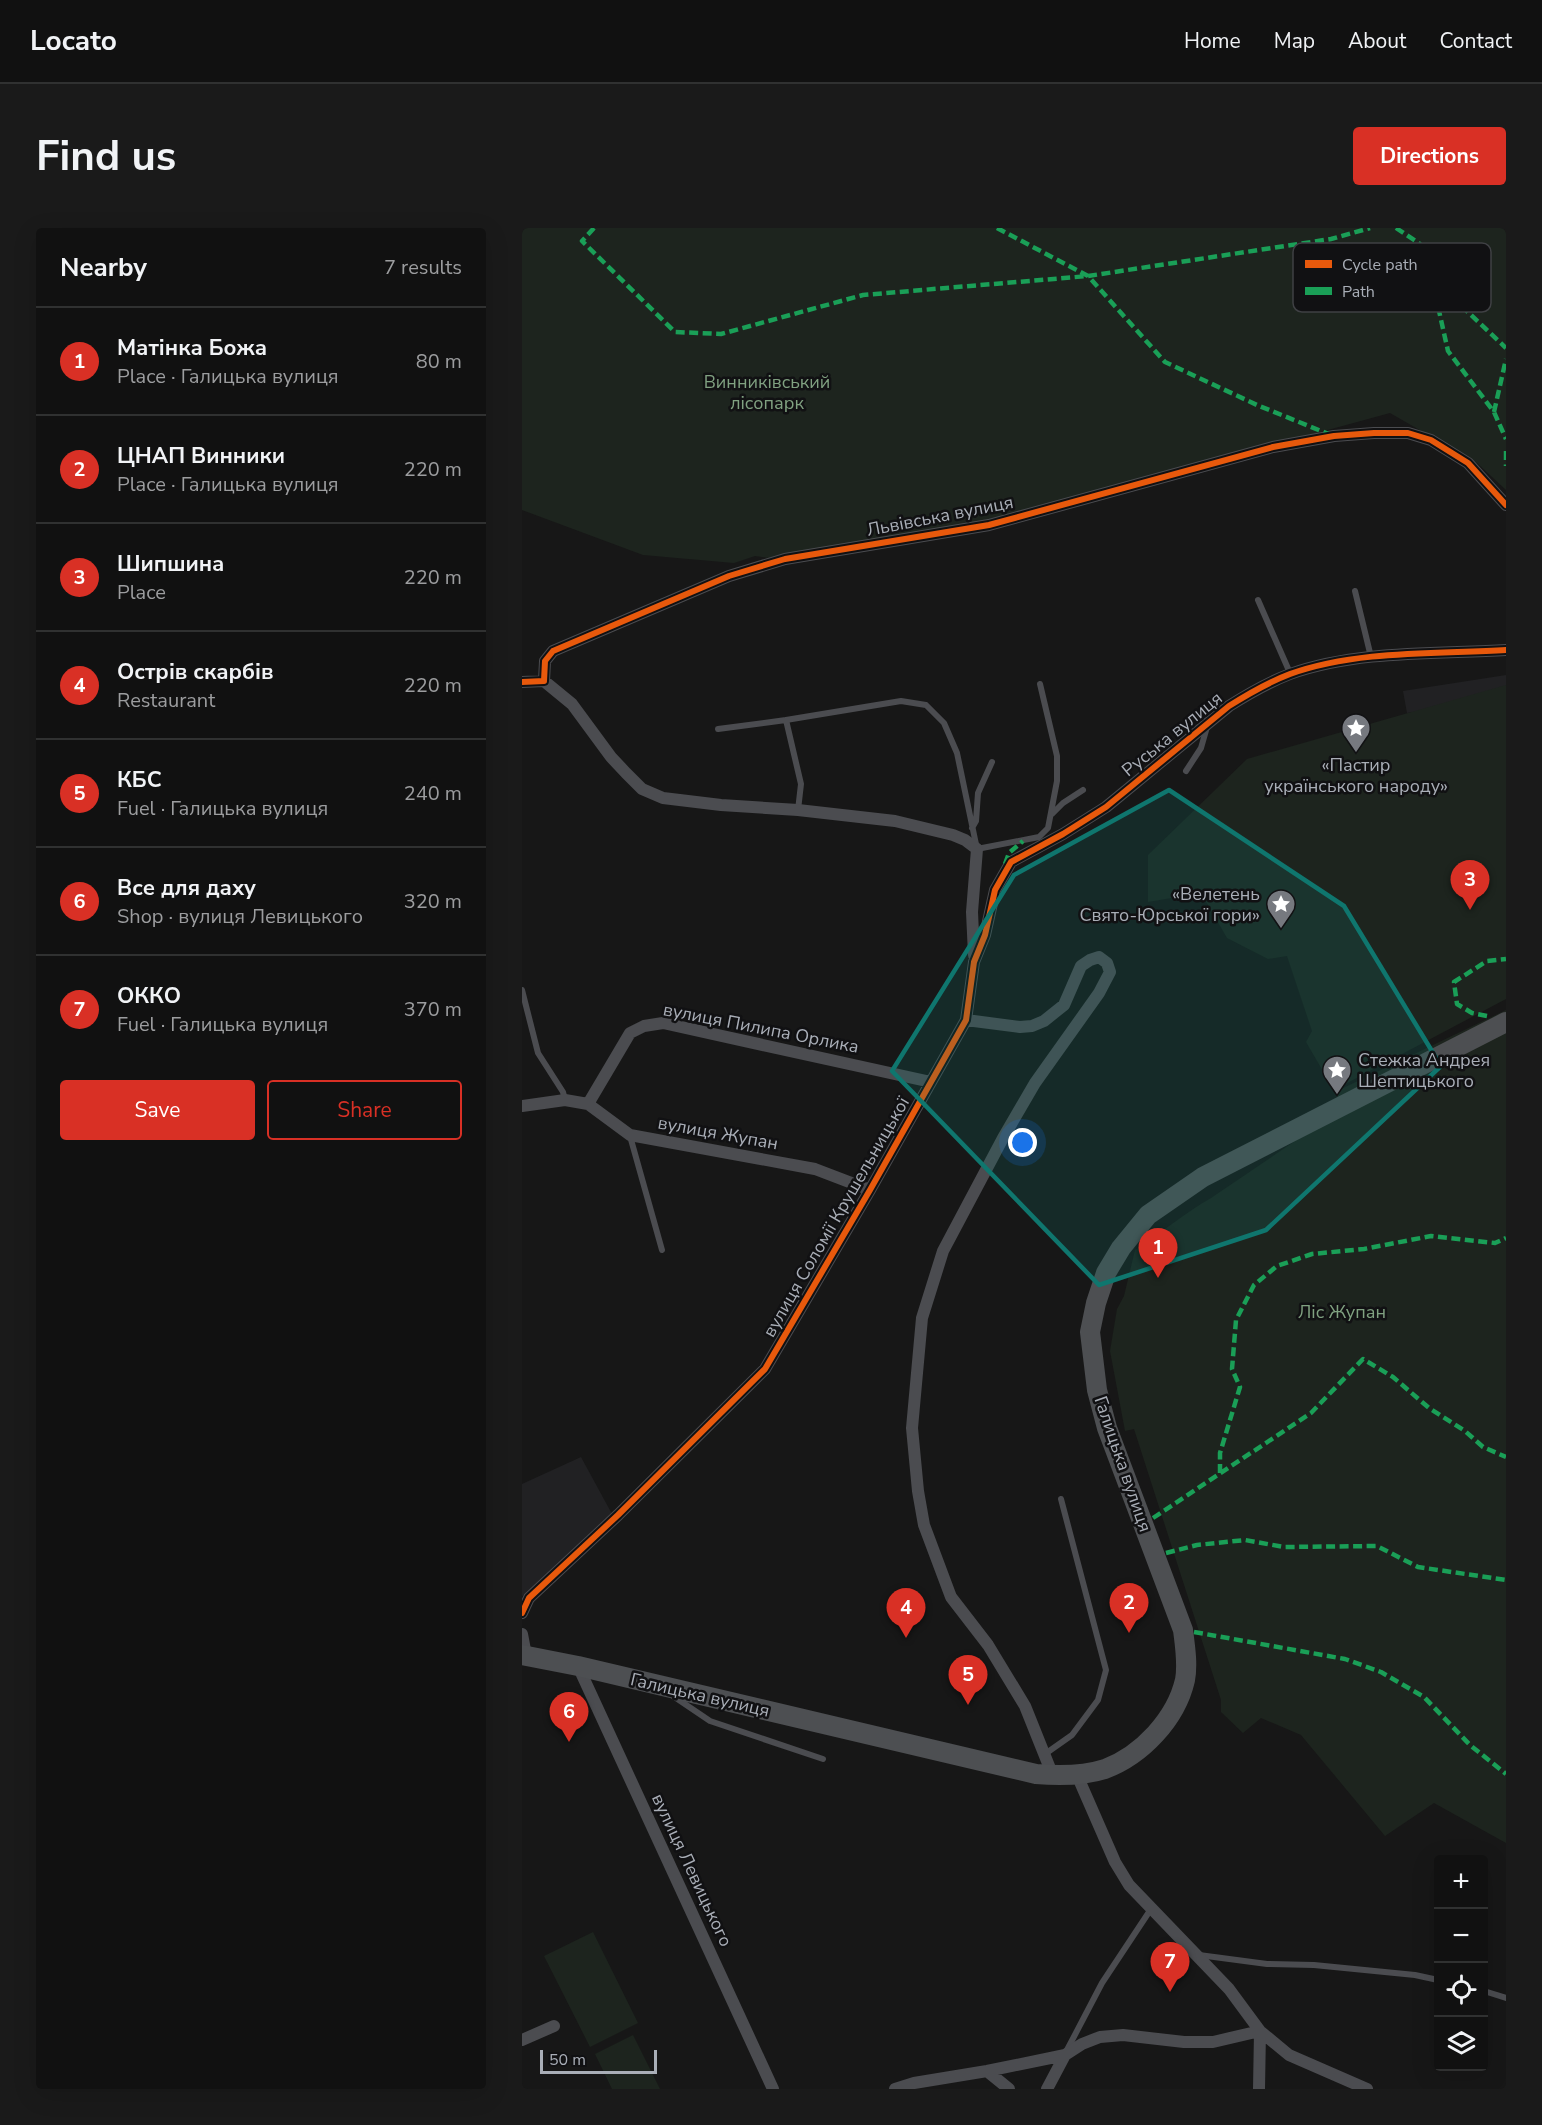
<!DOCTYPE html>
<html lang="en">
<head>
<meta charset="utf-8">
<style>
	:root { --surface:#111; --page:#1a1a1a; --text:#f1f3f6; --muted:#9c9d9f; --line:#303131; --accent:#d93025 }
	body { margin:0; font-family:"Nunito Sans",sans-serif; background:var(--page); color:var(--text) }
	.controls { position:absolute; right:18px; bottom:18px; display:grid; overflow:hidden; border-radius:6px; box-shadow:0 6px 24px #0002 }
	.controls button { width:54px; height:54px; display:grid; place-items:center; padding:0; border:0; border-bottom:2px solid var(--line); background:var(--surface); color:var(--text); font:30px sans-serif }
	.scale { position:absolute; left:18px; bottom:15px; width:117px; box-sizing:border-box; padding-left:6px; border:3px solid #a9aeb7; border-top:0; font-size:16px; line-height:21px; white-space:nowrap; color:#a9aeb7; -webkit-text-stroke:4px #111113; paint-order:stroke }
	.you { position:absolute; left:501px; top:915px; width:21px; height:21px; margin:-15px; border:4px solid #fff; border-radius:50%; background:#1a73e8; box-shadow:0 0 0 9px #1a73e833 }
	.badge { display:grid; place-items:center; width:39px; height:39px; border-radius:50%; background:var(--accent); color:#fff; font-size:20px; font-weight:700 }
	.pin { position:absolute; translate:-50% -50px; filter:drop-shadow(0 2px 3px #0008) }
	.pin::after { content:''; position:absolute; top:32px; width:21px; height:18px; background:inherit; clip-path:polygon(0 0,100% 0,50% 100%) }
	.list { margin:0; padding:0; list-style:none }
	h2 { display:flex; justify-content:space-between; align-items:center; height:78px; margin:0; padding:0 24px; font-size:26px }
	h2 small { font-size:20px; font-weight:400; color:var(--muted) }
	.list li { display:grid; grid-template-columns:39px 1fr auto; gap:18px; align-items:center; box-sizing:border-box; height:108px; padding:0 24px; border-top:2px solid var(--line) }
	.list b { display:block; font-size:22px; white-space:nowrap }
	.list p { margin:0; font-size:20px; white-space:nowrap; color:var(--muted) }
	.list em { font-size:20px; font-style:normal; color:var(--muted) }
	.actions { display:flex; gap:12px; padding:18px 24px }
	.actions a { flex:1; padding:14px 0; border:2px solid var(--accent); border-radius:6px; text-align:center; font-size:21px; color:var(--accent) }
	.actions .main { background:var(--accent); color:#fff }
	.icon { flex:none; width:33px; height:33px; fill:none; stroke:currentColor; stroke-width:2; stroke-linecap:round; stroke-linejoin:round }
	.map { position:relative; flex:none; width:984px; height:1861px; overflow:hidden; border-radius:6px }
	header { display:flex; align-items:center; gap:36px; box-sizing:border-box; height:84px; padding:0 30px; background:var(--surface); border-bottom:2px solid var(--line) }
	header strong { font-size:28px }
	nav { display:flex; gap:33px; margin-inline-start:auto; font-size:21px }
	.intro { display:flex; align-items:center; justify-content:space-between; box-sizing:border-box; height:144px; padding:0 36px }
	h1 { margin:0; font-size:42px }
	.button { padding:15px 27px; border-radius:6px; background:var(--accent); color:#fff; font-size:21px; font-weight:700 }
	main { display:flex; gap:36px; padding:0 36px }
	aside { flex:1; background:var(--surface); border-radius:6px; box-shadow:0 6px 24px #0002 }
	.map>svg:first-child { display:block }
	.built { fill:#212123 }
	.green { fill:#1d241e }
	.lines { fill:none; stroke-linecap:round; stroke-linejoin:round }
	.service { stroke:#4b4c50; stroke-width:6 }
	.minor { stroke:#4b4c50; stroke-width:12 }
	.primary { stroke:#4d4f52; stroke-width:20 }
	.quiet { stroke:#1a9f57; stroke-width:4.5; stroke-dasharray:9 4.5; stroke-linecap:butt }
	.cycleway-casing { stroke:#111113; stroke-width:10 }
	.cycleway { stroke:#e8590c; stroke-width:6 }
	.marked { fill:#0f766e; fill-opacity:0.2; stroke:#0f766e; stroke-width:4.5; stroke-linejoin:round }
	.labels { text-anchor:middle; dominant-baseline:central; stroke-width:5; stroke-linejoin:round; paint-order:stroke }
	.park-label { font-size:18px; fill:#80a181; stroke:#111113 }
	.street-label { font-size:18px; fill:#a9aeb7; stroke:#111113 }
	.poi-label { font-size:18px; fill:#a9aeb7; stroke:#111113 }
	.key { fill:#111113; stroke:#3f4044; stroke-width:1.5 }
	.key-label { font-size:16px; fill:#a9aeb7 }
</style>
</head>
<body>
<header>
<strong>Locato</strong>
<nav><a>Home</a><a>Map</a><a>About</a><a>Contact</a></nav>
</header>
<div class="intro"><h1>Find us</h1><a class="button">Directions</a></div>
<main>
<aside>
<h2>Nearby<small>7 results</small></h2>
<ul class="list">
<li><span class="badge">1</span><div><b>Матінка Божа</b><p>Place · Галицька вулиця</p></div><em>80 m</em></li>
<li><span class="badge">2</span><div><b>ЦНАП Винники</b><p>Place · Галицька вулиця</p></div><em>220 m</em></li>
<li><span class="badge">3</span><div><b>Шипшина</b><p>Place</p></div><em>220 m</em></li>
<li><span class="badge">4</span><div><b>Острів скарбів</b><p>Restaurant</p></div><em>220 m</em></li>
<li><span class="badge">5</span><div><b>КБС</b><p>Fuel · Галицька вулиця</p></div><em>240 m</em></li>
<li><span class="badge">6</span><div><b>Все для даху</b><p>Shop · вулиця Левицького</p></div><em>320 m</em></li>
<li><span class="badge">7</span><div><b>ОККО</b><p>Fuel · Галицька вулиця</p></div><em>370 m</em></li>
</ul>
<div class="actions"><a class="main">Save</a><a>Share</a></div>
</aside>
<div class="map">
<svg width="984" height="1861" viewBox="0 0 984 1861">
	<rect width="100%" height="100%" fill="#171717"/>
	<path class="built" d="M984,447V470L885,485L881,463Z
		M59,1229L90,1286L3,1367L0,1368V1256Z"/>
	<path class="green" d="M0,0H984V262L955,235L868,185L479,291L247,330L233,328L212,335L121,327L0,282Z
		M984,457V771L812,862L784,814L790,803L765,728L746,731L705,710L679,665L626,674V627L725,531Z
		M984,782V1615L912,1575L863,1608L779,1507L739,1490L721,1505L699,1484V1472L612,1201L603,1203L588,1123L595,1081L602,1068L613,1022C639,1005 663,985 689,970L819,882L813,864Z
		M71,1704L116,1795L68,1819L22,1728Z
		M111,1807L138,1861H90L73,1826Z"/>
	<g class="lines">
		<path class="service" d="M833,363L849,429
			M736,372L768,445
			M264,492L279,556L276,582
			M196,501L264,492L379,473L404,477L422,495L435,525L455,621L517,609L526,600L535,553V528L518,456
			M664,543L679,520L685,499
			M530,586L541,575L561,562
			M450,600L454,593L456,565L470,534
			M0,762L16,825L41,864L43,872
			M108,908L140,1022
			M151,1468L188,1493L301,1531
			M523,1526L550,1507L576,1472L584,1442L539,1271
			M677,1727L745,1736L792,1737L893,1747L916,1752
			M962,1763L984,1770
			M545,1822L580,1755L629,1681"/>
		<path class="minor" d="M22,453L50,476L89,529L104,545L120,561L141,570L199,577L276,582L373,593L431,607L443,612L455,621L450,684L452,727
			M0,454L22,453L23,433L31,423L207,348L263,331L467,297L751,219L812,208L852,205H886L909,212L946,235L984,277
			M444,792L498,799L510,798L522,793L542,777L559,738L568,732L577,729L585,735L588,744L577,765L513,855L481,910L421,1023L400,1090L390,1200L396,1263L402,1297L429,1369L466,1417L503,1478L531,1548
			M66,876L108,805L122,798L141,795L409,854
			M0,878L43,872L66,876L108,907L293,941L348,962
			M0,1385L7,1370L96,1287L243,1141L348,962L444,792L452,734L463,707L473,662L489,634L541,606L584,579L707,478C726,466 747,454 768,446C835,422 914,426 984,422
			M0,1406L4,1427
			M56,1438L251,1861
			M555,1547L593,1634L607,1657L707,1761L738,1803L767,1827L845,1861
			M0,1812L32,1798
			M465,1843L487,1861
			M373,1861L392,1855L465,1843L543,1827L560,1816L578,1809L601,1807L662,1814H691L738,1803
			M525,1861L543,1827
			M737,1861L738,1803"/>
		<path class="primary" d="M0,1427L56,1438L514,1546C537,1548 561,1548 583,1541C620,1527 654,1491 663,1452C666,1436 663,1418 661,1402L585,1200L575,1162L568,1104L574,1075L584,1045L599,1020L626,987L681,949L984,794"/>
		<path class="quiet" d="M72,0L60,13L153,104L199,106L341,67L566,48L809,11L848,0
			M475,0L566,48L643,134L735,177L809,207
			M874,0L898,16L915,74L926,123L972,184L984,211
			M910,50L984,120
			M972,184L984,131
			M984,223V238
			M483,636L487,625L501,613
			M965,788L950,785L935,776L932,754L965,733L984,731
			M698,1245V1225L718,1159L710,1141L714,1092L732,1057L755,1038L790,1026L842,1021L909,1008L973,1015L984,1010
			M631,1290L789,1185L841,1131L871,1149L907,1180L943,1203L961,1219L984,1229
			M644,1325L675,1317L723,1312L762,1319L855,1318L896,1339L984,1352
			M672,1404L823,1431L859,1444L902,1469L948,1517L984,1546"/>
		<g class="cycleway-casing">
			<path id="cycleway" d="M0,454L22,453L23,433L31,423L207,348L263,331L467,297L751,219L812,208L852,205H886L909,212L946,235L984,277
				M0,1385L7,1370L96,1287L243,1141L348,962L444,792L452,734L463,707L473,662L489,634L541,606L584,579L707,478C726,466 747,454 768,446C835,422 914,426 984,422"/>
		</g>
		<use href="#cycleway" class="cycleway"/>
	</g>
	<path class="marked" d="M647,562L822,678L919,838L744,1002L577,1057L370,843L492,647Z"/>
	<defs>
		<g id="sight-pin" transform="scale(1.5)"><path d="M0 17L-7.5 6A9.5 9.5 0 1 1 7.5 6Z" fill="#76797f" stroke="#111113"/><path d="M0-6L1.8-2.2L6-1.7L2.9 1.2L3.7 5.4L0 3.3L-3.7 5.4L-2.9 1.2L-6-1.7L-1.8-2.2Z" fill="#fff"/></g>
	</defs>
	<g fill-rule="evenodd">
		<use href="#sight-pin" x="834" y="500"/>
		<use href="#sight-pin" x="759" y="676"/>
		<use href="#sight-pin" x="815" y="842"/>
	</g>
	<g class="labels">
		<g class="park-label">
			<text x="245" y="154">Винниківський<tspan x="245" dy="21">лісопарк</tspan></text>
			<text x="820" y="1084">Ліс Жупан</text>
		</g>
		<g class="street-label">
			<text transform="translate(418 288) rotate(-11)">Львівська вулиця</text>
			<text transform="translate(650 506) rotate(-39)">Руська вулиця</text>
			<text transform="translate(239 800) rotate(11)">вулиця Пилипа Орлика</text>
			<text transform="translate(196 905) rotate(10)">вулиця Жупан</text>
			<text transform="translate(314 989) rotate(-60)">вулиця Соломії Крушельницької</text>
			<text transform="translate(601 1236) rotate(71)">Галицька вулиця</text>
			<text transform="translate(178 1467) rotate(13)">Галицька вулиця</text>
			<text transform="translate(170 1642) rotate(65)">вулиця Левицького</text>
		</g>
		<g class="poi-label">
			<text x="834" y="537">«Пастир<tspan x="834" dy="21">українського народу»</tspan></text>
			<text x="738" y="666" text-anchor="end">«Велетень<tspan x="738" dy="21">Свято-Юрської гори»</tspan></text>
			<text x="836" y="832" text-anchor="start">Стежка Андрея<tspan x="836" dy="21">Шептицького</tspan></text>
		</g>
	</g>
	<rect x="771" y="15" width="198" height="69" rx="9" class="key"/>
	<rect x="783" y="32" width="27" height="8" fill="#e8590c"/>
	<rect x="783" y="59" width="27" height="8" fill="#1a9f57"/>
	<g class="key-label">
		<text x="820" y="42">Cycle path</text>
		<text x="820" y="69">Path</text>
	</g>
</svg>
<div class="controls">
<button>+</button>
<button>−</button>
<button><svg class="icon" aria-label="locate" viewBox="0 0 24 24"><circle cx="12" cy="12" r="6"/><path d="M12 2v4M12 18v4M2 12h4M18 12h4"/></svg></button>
<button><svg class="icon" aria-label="layers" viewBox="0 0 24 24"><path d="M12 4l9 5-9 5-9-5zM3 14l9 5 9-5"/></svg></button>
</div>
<div class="scale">50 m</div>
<div class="you"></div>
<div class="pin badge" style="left:636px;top:1050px">1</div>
<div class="pin badge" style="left:607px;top:1405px">2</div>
<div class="pin badge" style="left:948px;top:682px">3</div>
<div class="pin badge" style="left:384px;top:1410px">4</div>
<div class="pin badge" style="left:446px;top:1477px">5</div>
<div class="pin badge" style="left:47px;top:1514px">6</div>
<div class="pin badge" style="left:648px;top:1764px">7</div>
</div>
</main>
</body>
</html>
